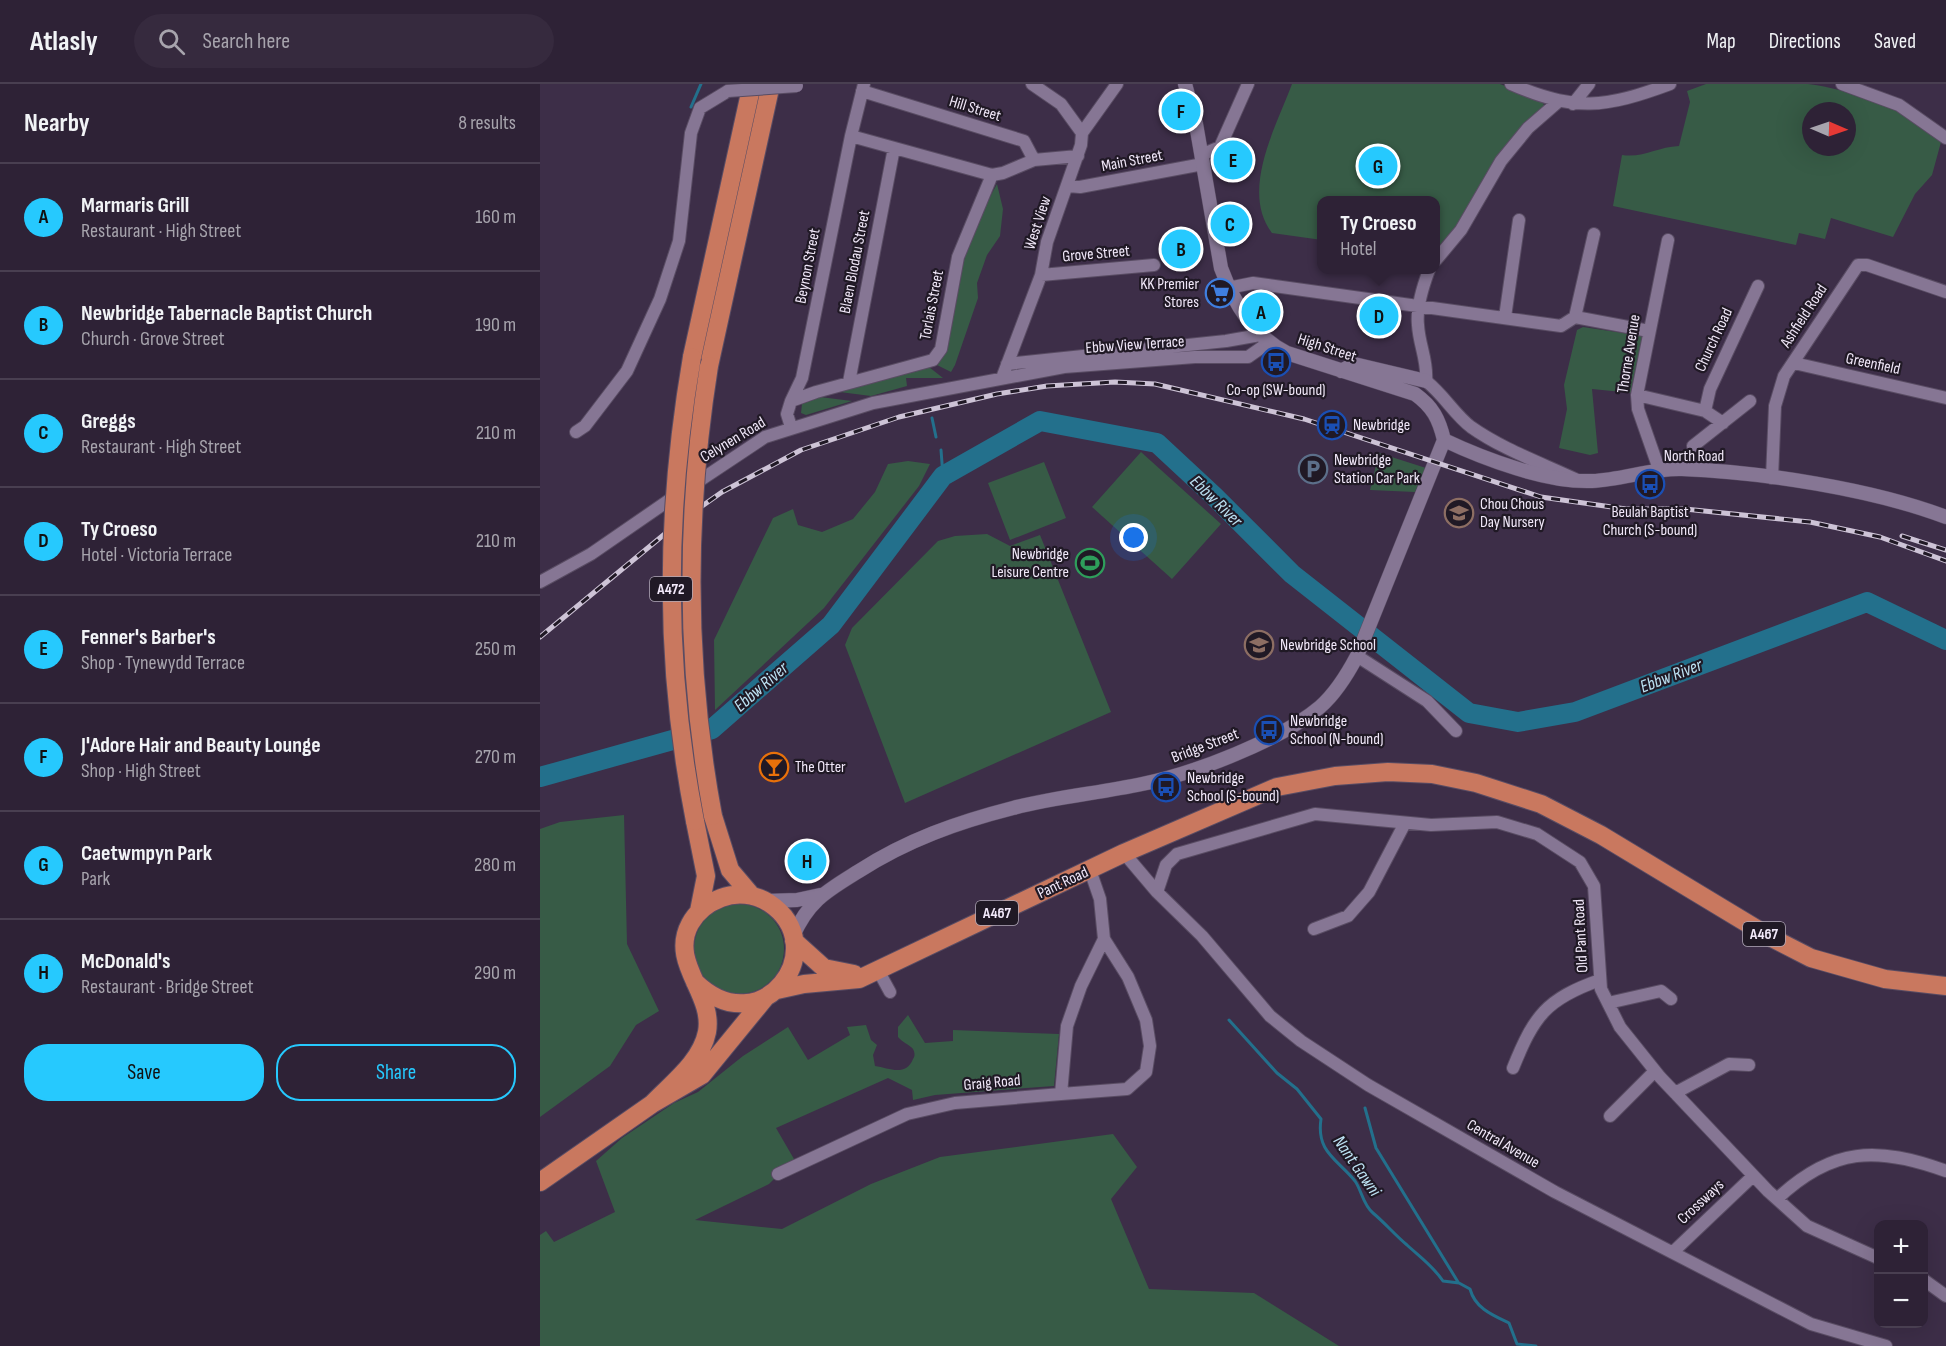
<!DOCTYPE html>
<html lang="en">
<head>
<meta charset="utf-8">
<style>
	:root { --surface:#2e2236; --page:#362a3e; --text:#f1f3f6; --muted:#a7a4ad; --line:#493f51; --accent:#26c9fe }
	body { margin:0; font-family:"Sofia Sans Condensed",sans-serif; background:var(--page); color:var(--text) }
	.controls { position:absolute; right:18px; bottom:18px; display:grid; overflow:hidden; border-radius:12px; box-shadow:0 6px 24px #0002 }
	.controls button { width:54px; height:54px; display:grid; place-items:center; padding:0; border:0; border-bottom:2px solid var(--line); background:var(--surface); color:var(--text); font:30px sans-serif }
	.compass { position:absolute; left:1262px; top:18px; width:54px; height:54px; border-radius:50%; background:var(--surface); box-shadow:0 6px 24px #0002; rotate:92deg }
	.you { position:absolute; left:594px; top:454px; width:21px; height:21px; margin:-15px; border:4px solid #fff; border-radius:50%; background:#1a73e8; box-shadow:0 0 0 9px #1a73e833 }
	.badge { display:grid; place-items:center; width:39px; height:39px; border-radius:50%; background:var(--accent); color:#111; font-size:20px; font-weight:700 }
	.pin { position:absolute; translate:-50% -50%; border:3px solid #fff; box-shadow:0 2px 6px #0006 }
	.popup { position:absolute; left:777px; top:112px; width:123px; height:78px; box-sizing:border-box; display:grid; place-content:center; border-radius:12px; background:var(--surface); filter:drop-shadow(0 2px 4px #0005); font-size:20px; white-space:nowrap; color:var(--muted) }
	.popup b { font-size:22px; color:var(--text) }
	.popup::after { content:''; position:absolute; left:50%; top:100%; margin-left:-12px; border:12px solid transparent; border-top-color:var(--surface) }
	.list { margin:0; padding:0; list-style:none }
	h2 { display:flex; justify-content:space-between; align-items:center; height:78px; margin:0; padding:0 24px; font-size:26px }
	h2 small { font-size:20px; font-weight:400; color:var(--muted) }
	.list li { display:grid; grid-template-columns:39px 1fr auto; gap:18px; align-items:center; box-sizing:border-box; height:108px; padding:0 24px; border-top:2px solid var(--line) }
	.list b { display:block; font-size:22px; white-space:nowrap }
	.list p { margin:0; font-size:20px; white-space:nowrap; color:var(--muted) }
	.list em { font-size:20px; font-style:normal; color:var(--muted) }
	.actions { display:flex; gap:12px; padding:18px 24px }
	.actions a { flex:1; padding:14px 0; border:2px solid var(--accent); border-radius:24px; text-align:center; font-size:21px; color:var(--accent) }
	.actions .main { background:var(--accent); color:#111 }
	.icon { flex:none; width:33px; height:33px; fill:none; stroke:currentColor; stroke-width:2; stroke-linecap:round; stroke-linejoin:round }
	.map { position:relative; flex:none; width:1406px; height:1262px; overflow:hidden }
	header { display:flex; align-items:center; gap:36px; box-sizing:border-box; height:84px; padding:0 30px; background:var(--surface); border-bottom:2px solid var(--line) }
	header strong { font-size:28px }
	nav { display:flex; gap:33px; margin-inline-start:auto; font-size:21px }
	.search { width:420px; height:54px; background:var(--page); display:flex; align-items:center; gap:15px; box-sizing:border-box; padding:0 21px; border-radius:33px; color:var(--muted); font-size:22px }
	main { display:flex }
	aside { flex:1; background:var(--surface) }
	.map>svg:first-child { display:block }
	.green { fill:#375b46; fill-rule:evenodd }
	.lines { fill:none; stroke-linecap:round; stroke-linejoin:round }
	.stream { stroke:#23708c; stroke-width:3 }
	.river { stroke:#23708c; stroke-width:20 }
	.minor-casing { stroke:#594c63; stroke-width:14 }
	.tertiary-casing { stroke:#594c63; stroke-width:15 }
	.primary-casing { stroke:#594c63; stroke-width:20 }
	.minor { stroke:#867694; stroke-width:12 }
	.tertiary { stroke:#867694; stroke-width:14 }
	.primary { stroke:#c9785f; stroke-width:18 }
	.rail-casing { stroke:#cdc3d6; stroke-width:5 }
	.rail { stroke:#201925; stroke-width:3; stroke-dasharray:9; stroke-linecap:butt }
	.minor-bridge-casing { stroke:#594c63; stroke-width:14; stroke-linecap:butt }
	.primary-bridge-casing { stroke:#594c63; stroke-width:20; stroke-linecap:butt }
	.minor-bridge { stroke:#867694; stroke-width:12 }
	.primary-bridge { stroke:#c9785f; stroke-width:18 }
	.labels { text-anchor:middle; dominant-baseline:central; stroke-width:4.5; stroke-linejoin:round; paint-order:stroke }
	.shield { fill:#201925; stroke:#b2aab9; stroke-width:1.5 }
	.shield-label { font-size:15px; font-weight:bold; fill:#f1e8f9 }
	.street-label { font-size:16px; fill:#f1e8f9; stroke:#201925 }
	.poi-label { font-size:16px; fill:#f1e8f9; stroke:#201925; text-anchor:start }
	.water-label { font-size:18px; font-style:italic; fill:#bde2f3; stroke:#201925 }
</style>
</head>
<body>
<header>
<strong>Atlasly</strong>
<div class="search"><svg class="icon" aria-label="search" viewBox="0 0 24 24"><circle cx="10" cy="10" r="6"/><path d="M15 15l6 6"/></svg>Search here</div>
<nav><a>Map</a><a>Directions</a><a>Saved</a></nav>
</header>
<main>
<aside>
<h2>Nearby<small>8 results</small></h2>
<ul class="list">
<li><span class="badge">A</span><div><b>Marmaris Grill</b><p>Restaurant · High Street</p></div><em>160 m</em></li>
<li><span class="badge">B</span><div><b>Newbridge Tabernacle Baptist Church</b><p>Church · Grove Street</p></div><em>190 m</em></li>
<li><span class="badge">C</span><div><b>Greggs</b><p>Restaurant · High Street</p></div><em>210 m</em></li>
<li><span class="badge">D</span><div><b>Ty Croeso</b><p>Hotel · Victoria Terrace</p></div><em>210 m</em></li>
<li><span class="badge">E</span><div><b>Fenner's Barber's</b><p>Shop · Tynewydd Terrace</p></div><em>250 m</em></li>
<li><span class="badge">F</span><div><b>J'Adore Hair and Beauty Lounge</b><p>Shop · High Street</p></div><em>270 m</em></li>
<li><span class="badge">G</span><div><b>Caetwmpyn Park</b><p>Park</p></div><em>280 m</em></li>
<li><span class="badge">H</span><div><b>McDonald's</b><p>Restaurant · Bridge Street</p></div><em>290 m</em></li>
</ul>
<div class="actions"><a class="main">Save</a><a>Share</a></div>
</aside>
<div class="map">
<svg width="1406" height="1262" viewBox="0 0 1406 1262">
	<rect width="100%" height="100%" fill="#3d2e48"/>
	<path class="green" d="M752,0H960L1000,15L1006,24L919,140L896,165V116H782V156L732,149C700,107 736,43 752,0Z
		M1166,0C1199,0 1235,0 1268,0C1307,5 1376,26 1401,58L1392,91L1375,110L1353,153L1291,134L1285,155L1259,149L1256,161L1073,122L1082,71C1104,74 1117,63 1139,62L1150,18L1147,7ZM1271,27H1307V63H1271Z
		M457,100L463,125L460,152L447,171L437,199L438,214L415,281L411,288L395,280C411,217 425,157 457,100Z
		M1043,243L1103,252V255L1092,309L1052,305L1058,369L1050,371L1019,364L1027,325L1024,301L1037,246Z
		M389,283L403,294H366L367,302L331,312L292,307Z
		M280,313L312,317L266,331L261,329L262,320Z
		M601,368L681,440L632,495L552,423Z
		M839,369L886,384L875,408L830,406Z
		M368,377L390,380L379,402L284,524L175,626L174,556L233,434L253,425L258,441L282,448L313,435L335,408L348,380Z
		M504,378L526,434L470,456L448,399Z
		M447,450L470,462L500,451L571,628L365,719L305,561L312,544L398,457L415,452Z
		M84,731L87,860L119,927L96,941L70,982L0,1033V745L20,738Z
		M154 865a45 45 0 1 1 90 0a45 45 0 1 1-90 0Z
		M368,931L385,959L413,957V946L519,950L514,1002L395,1011L373,1016L372,1006L348,994L236,1044L254,1075L229,1100L155,1136L242,1145L331,1100L400,1073L573,1050L597,1083L571,1115L609,1205L714,1209L799,1262H0V1151L6,1147L14,1158L75,1128L56,1077L82,1054L134,1019L158,1008L203,972L248,943L268,976L310,951L307,943L326,941L331,956L337,961L333,971L335,982C349,984 366,993 373,975C375,972 375,969 373,965C370,961 362,958 358,953V943Z"/>
	<g class="lines">
		<path class="stream" d="M151,23L161,0
			M392,334L396,353
			M401,366L403,392
			M689,936L737,989L757,1005L781,1035C776,1068 797,1075 815,1097C822,1107 823,1121 833,1129C845,1139 855,1151 867,1161C880,1173 893,1182 903,1197L919,1199L930,1205C935,1224 952,1231 969,1239L977,1260L996,1262
			M825,1024L836,1064L918,1198"/>
		<path class="river" d="M0,693L172,645L291,541L403,392L500,337L617,359L674,412L752,490L929,629L978,638L1035,628L1327,518L1406,556"/>
		<g class="minor-casing">
			<path id="minor" d="M492,0L521,20L542,49
				M971,0C1035,28 1065,24 1130,0
				M1302,0L1359,21L1406,54
				M322,7L484,57L494,76
				M1033,20L1049,0
				M311,52L452,91
				M661,71L680,63L708,0
				M528,102L540,103L663,80
				M896,176L921,146L961,77L988,44L1019,17
				M889,186C883,202 876,223 878,241C879,261 888,277 886,297C904,311 914,330 931,343C962,365 1001,379 1035,395
				M501,191L614,181
				M688,204L713,199L1021,242L1035,233L1054,150
				M965,233L979,136
				M1035,233L1109,247
				M1254,279L1406,314
				M467,280L686,257L720,251
				M462,294L501,191L507,158L541,61L542,49L577,0
				M309,298L354,64
				M1097,311L1165,327L1183,339
				M251,317L262,294L311,52L324,0
				M1165,327L1170,305L1218,202
				M251,343L247,330L251,317L276,308L393,276L401,265L418,173L452,91L463,89L494,76L538,72
				M36,348L45,342L87,287L120,215L139,157L151,49L160,24L188,7
				M1153,362L1210,317
				M1120,388L1098,325L1097,311L1128,156
				M1232,394L1235,322L1244,292L1318,181H1327L1406,208
				M153,401L225,353L333,319L524,283L655,273H708L728,259
				M0,498L51,470L138,410
				M817,572L887,617L916,647
				M584,769L617,808L626,781L637,770L775,730L891,741L957,738L997,750L1040,778L1054,802L1061,905L1080,943L1120,993L1228,1107L1267,1142L1338,1174
				M617,808L662,852L730,932L761,957L828,1001L1015,1108L1271,1240L1346,1262
				M774,845L808,832L829,808L865,739
				M338,886L350,908
				M1068,919L1121,907L1131,915
				M973,984C994,932 1006,915 1060,896
				M1135,1009L1189,980L1209,981
				M521,1010L587,1005L606,988L610,962L606,936L588,893L564,855L560,815L550,786
				M1070,1032L1115,987
				M238,1090L367,1030L415,1019L521,1010L527,942L541,902L564,855
				M1237,1115C1292,1063 1337,1062 1406,1087
				M1133,1168L1213,1092
				M1384,1196L1406,1212"/>
		</g>
		<g class="tertiary-casing">
			<path id="tertiary" d="M645,0L656,40L681,184C694,219 713,252 747,269L875,310C893,323 899,335 904,356
				M801,287L814,280L886,297
				M904,356C944,375 1008,399 1052,397C1082,396 1112,384 1142,385C1222,388 1332,405 1406,433
				M226,817L257,816L280,811
				M253,852C269,816 287,807 319,787C367,756 418,738 473,724C515,713 560,709 602,700C653,690 741,656 780,623C796,609 807,591 817,572L904,356"/>
		</g>
		<g class="primary-casing">
			<path id="primary" d="M152,273L212,0
				M169,282L231,0
				M173,732L190,786L212,812
				M155,737L166,792L159,827
				M254,857L284,884L314,890
				M237,906L264,900L319,895L584,769L737,703L795,692L848,688L892,690L936,699L1001,720L1061,751L1230,853L1271,874L1345,895L1406,902
				M112,1020C132,999 161,978 167,948C174,909 129,879 150,840C157,827 168,819 181,814C197,808 215,810 229,819C295,863 222,963 155,898
				M0,1098L112,1020L162,991L225,914"/>
		</g>
		<use href="#minor" class="minor"/>
		<use href="#tertiary" class="tertiary"/>
		<use href="#primary" class="primary"/>
		<g class="rail-casing">
			<path id="rail" d="M1362,452L1406,466
				M0,553L138,439L182,408L261,366L359,333L457,310L507,302L575,298L615,300L764,335L1001,413L1086,425H1145L1270,438L1340,453L1406,477"/>
		</g>
		<use href="#rail" class="rail"/>
		<g class="minor-bridge-casing">
			<path id="minor-bridge" d="M188,7L257,2"/>
		</g>
		<g class="primary-bridge-casing">
			<path id="primary-bridge" d="M152,273C125,430 124,580 155,737
				M169,282C145,432 145,582 173,732"/>
		</g>
		<use href="#minor-bridge" class="minor-bridge"/>
		<use href="#primary-bridge" class="primary-bridge"/>
	</g>
	<defs>
		<g id="supermarket-ring" transform="scale(1.5)"><circle r="9.5" fill="#201925" stroke="#3f7fe0" stroke-width="1.5"/><path d="M-6-5.5h2.5l.6 2H6L4.5 2H-2.5L-4.4-4H-6ZM-1.5 3.2a1.3 1.3 0 1 0 .1 0ZM3 3.2a1.3 1.3 0 1 0 .1 0Z" fill="#3f7fe0"/></g>
		<g id="bus-ring" transform="scale(1.5)"><circle r="9.5" fill="#201925" stroke="#1a4fb4" stroke-width="1.5"/><path d="M-5-6H5V4H4V6H2V4H-2V6H-4V4H-5ZM-3.5-4V0h7V-4ZM-3.5 1.2v1.5H-2V1.2ZM2 1.2v1.5H3.5V1.2Z" fill="#1a4fb4"/></g>
		<g id="station-ring" transform="scale(1.5)"><circle r="9.5" fill="#201925" stroke="#1a4fb4" stroke-width="1.5"/><path d="M-3-6H3Q5-6 5-4V2Q5 4 3 4L4.5 6H3L1.5 4h-3L-3 6H-4.5L-3 4Q-5 4-5 2V-4Q-5-6-3-6ZM-3.5-4v3h7v-3ZM-3.5 1v1.5H-2V1ZM2 1v1.5H3.5V1Z" fill="#1a4fb4"/></g>
		<g id="parking-ring" transform="scale(1.5)"><circle r="9.5" fill="#201925" stroke="#5c6f8a" stroke-width="1.5"/><path d="M-3.5-5.5H1a3.5 3.5 0 0 1 0 7H-1V5.5H-3.5ZM-1-3.4V-.6H.8a1.4 1.4 0 0 0 0-2.8Z" fill="#5c6f8a"/></g>
		<g id="school-ring" transform="scale(1.5)"><circle r="9.5" fill="#201925" stroke="#8d6e63" stroke-width="1.5"/><path d="M0-5L7-2L0 1L-7-2ZM-4 1L0 2.5L4 1V4Q0 6-4 4Z" fill="#8d6e63"/></g>
		<g id="stadium-ring" transform="scale(1.5)"><circle r="9.5" fill="#201925" stroke="#2e9e5b" stroke-width="1.5"/><path d="M0-5a6.5 5 0 1 0 0 10a6.5 5 0 1 0 0-10ZM-3.5-1.8h7v3.6h-7Z" fill="#2e9e5b"/></g>
		<g id="bar-ring" transform="scale(1.5)"><circle r="9.5" fill="#201925" stroke="#e8710a" stroke-width="1.5"/><path d="M-6-5H6L.8 .8V4.5H3.5V6h-7V4.5H-.8V.8Z" fill="#e8710a"/></g>
	</defs>
	<g fill-rule="evenodd">
		<use href="#supermarket-ring" x="680" y="209"/>
		<use href="#bus-ring" x="736" y="278"/>
		<use href="#station-ring" x="792" y="341"/>
		<use href="#parking-ring" x="773" y="385"/>
		<use href="#bus-ring" x="1110" y="400"/>
		<use href="#school-ring" x="919" y="429"/>
		<use href="#stadium-ring" x="550" y="479"/>
		<use href="#school-ring" x="719" y="561"/>
		<use href="#bus-ring" x="729" y="646"/>
		<use href="#bar-ring" x="234" y="683"/>
		<use href="#bus-ring" x="626" y="703"/>
	</g>
	<g class="labels">
		<g class="shield">
			<rect x="110" y="493" width="42" height="24" rx="4.5"/>
			<rect x="436" y="817" width="42" height="24" rx="4.5"/>
			<rect x="1203" y="838" width="42" height="24" rx="4.5"/>
		</g>
		<g class="shield-label">
			<text x="131" y="505">A472</text>
			<text x="457" y="829">A467</text>
			<text x="1224" y="850">A467</text>
		</g>
		<g class="street-label">
			<text transform="translate(435 25) rotate(17)">Hill Street</text>
			<text transform="translate(592 77) rotate(-11)">Main Street</text>
			<text transform="translate(498 139) rotate(-72)">West View</text>
			<text transform="translate(556 170) rotate(-5)">Grove Street</text>
			<text transform="translate(315 178) rotate(-79)">Blaen Blodau Street</text>
			<text transform="translate(268 182) rotate(-79)">Beynon Street</text>
			<text transform="translate(392 221) rotate(-79)">Torlais Street</text>
			<text transform="translate(1264 232) rotate(-57)">Ashfield Road</text>
			<text transform="translate(1174 256) rotate(-65)">Church Road</text>
			<text transform="translate(595 261) rotate(-4)">Ebbw View Terrace</text>
			<text transform="translate(787 264) rotate(18)">High Street</text>
			<text transform="translate(1089 270) rotate(-81)">Thorne Avenue</text>
			<text transform="translate(1333 280) rotate(12)">Greenfield</text>
			<text transform="translate(193 356) rotate(-31)">Celynen Road</text>
			<text x="1154" y="372">North Road</text>
			<text transform="translate(665 662) rotate(-21)">Bridge Street</text>
			<text transform="translate(523 799) rotate(-25)">Pant Road</text>
			<text transform="translate(1041 852) rotate(-93)">Old Pant Road</text>
			<text transform="translate(452 999) rotate(-5)">Graig Road</text>
			<text transform="translate(963 1060) rotate(30)">Central Avenue</text>
			<text transform="translate(1161 1118) rotate(-43)">Crossways</text>
		</g>
		<g class="poi-label">
			<text x="659" y="200" text-anchor="end">KK Premier<tspan x="659" dy="18">Stores</tspan></text>
			<text x="736" y="306" text-anchor="middle">Co-op (SW-bound)</text>
			<text x="813" y="341">Newbridge</text>
			<text x="794" y="376">Newbridge<tspan x="794" dy="18">Station Car Park</tspan></text>
			<text x="940" y="420">Chou Chous<tspan x="940" dy="18">Day Nursery</tspan></text>
			<text x="1110" y="428" text-anchor="middle">Beulah Baptist<tspan x="1110" dy="18">Church (S-bound)</tspan></text>
			<text x="529" y="470" text-anchor="end">Newbridge<tspan x="529" dy="18">Leisure Centre</tspan></text>
			<text x="740" y="561">Newbridge School</text>
			<text x="750" y="637">Newbridge<tspan x="750" dy="18">School (N-bound)</tspan></text>
			<text x="255" y="683">The Otter</text>
			<text x="647" y="694">Newbridge<tspan x="647" dy="18">School (S-bound)</tspan></text>
		</g>
		<g class="water-label">
			<text transform="translate(676 417) rotate(44)">Ebbw River</text>
			<text transform="translate(1131 592) rotate(-21)">Ebbw River</text>
			<text transform="translate(221 603) rotate(-41)">Ebbw River</text>
			<text transform="translate(817 1082) rotate(55)">Nant Gawni</text>
		</g>
	</g>
</svg>
<div class="controls">
<button>+</button>
<button>−</button>
</div>
<svg class="compass" viewBox="-18 -18 36 36"><path d="M0-13l5 13h-10z" fill="#e53935"/><path d="M0 13l5-13h-10z" fill="#a7a4ad"/></svg>
<div class="you"></div>
<div class="pin badge" style="left:721px;top:228px">A</div>
<div class="pin badge" style="left:641px;top:165px">B</div>
<div class="pin badge" style="left:690px;top:140px">C</div>
<div class="pin badge" style="left:839px;top:232px">D</div>
<div class="popup"><b>Ty Croeso</b>Hotel</div>
<div class="pin badge" style="left:693px;top:76px">E</div>
<div class="pin badge" style="left:641px;top:27px">F</div>
<div class="pin badge" style="left:838px;top:82px">G</div>
<div class="pin badge" style="left:267px;top:777px">H</div>
</div>
</main>
</body>
</html>
